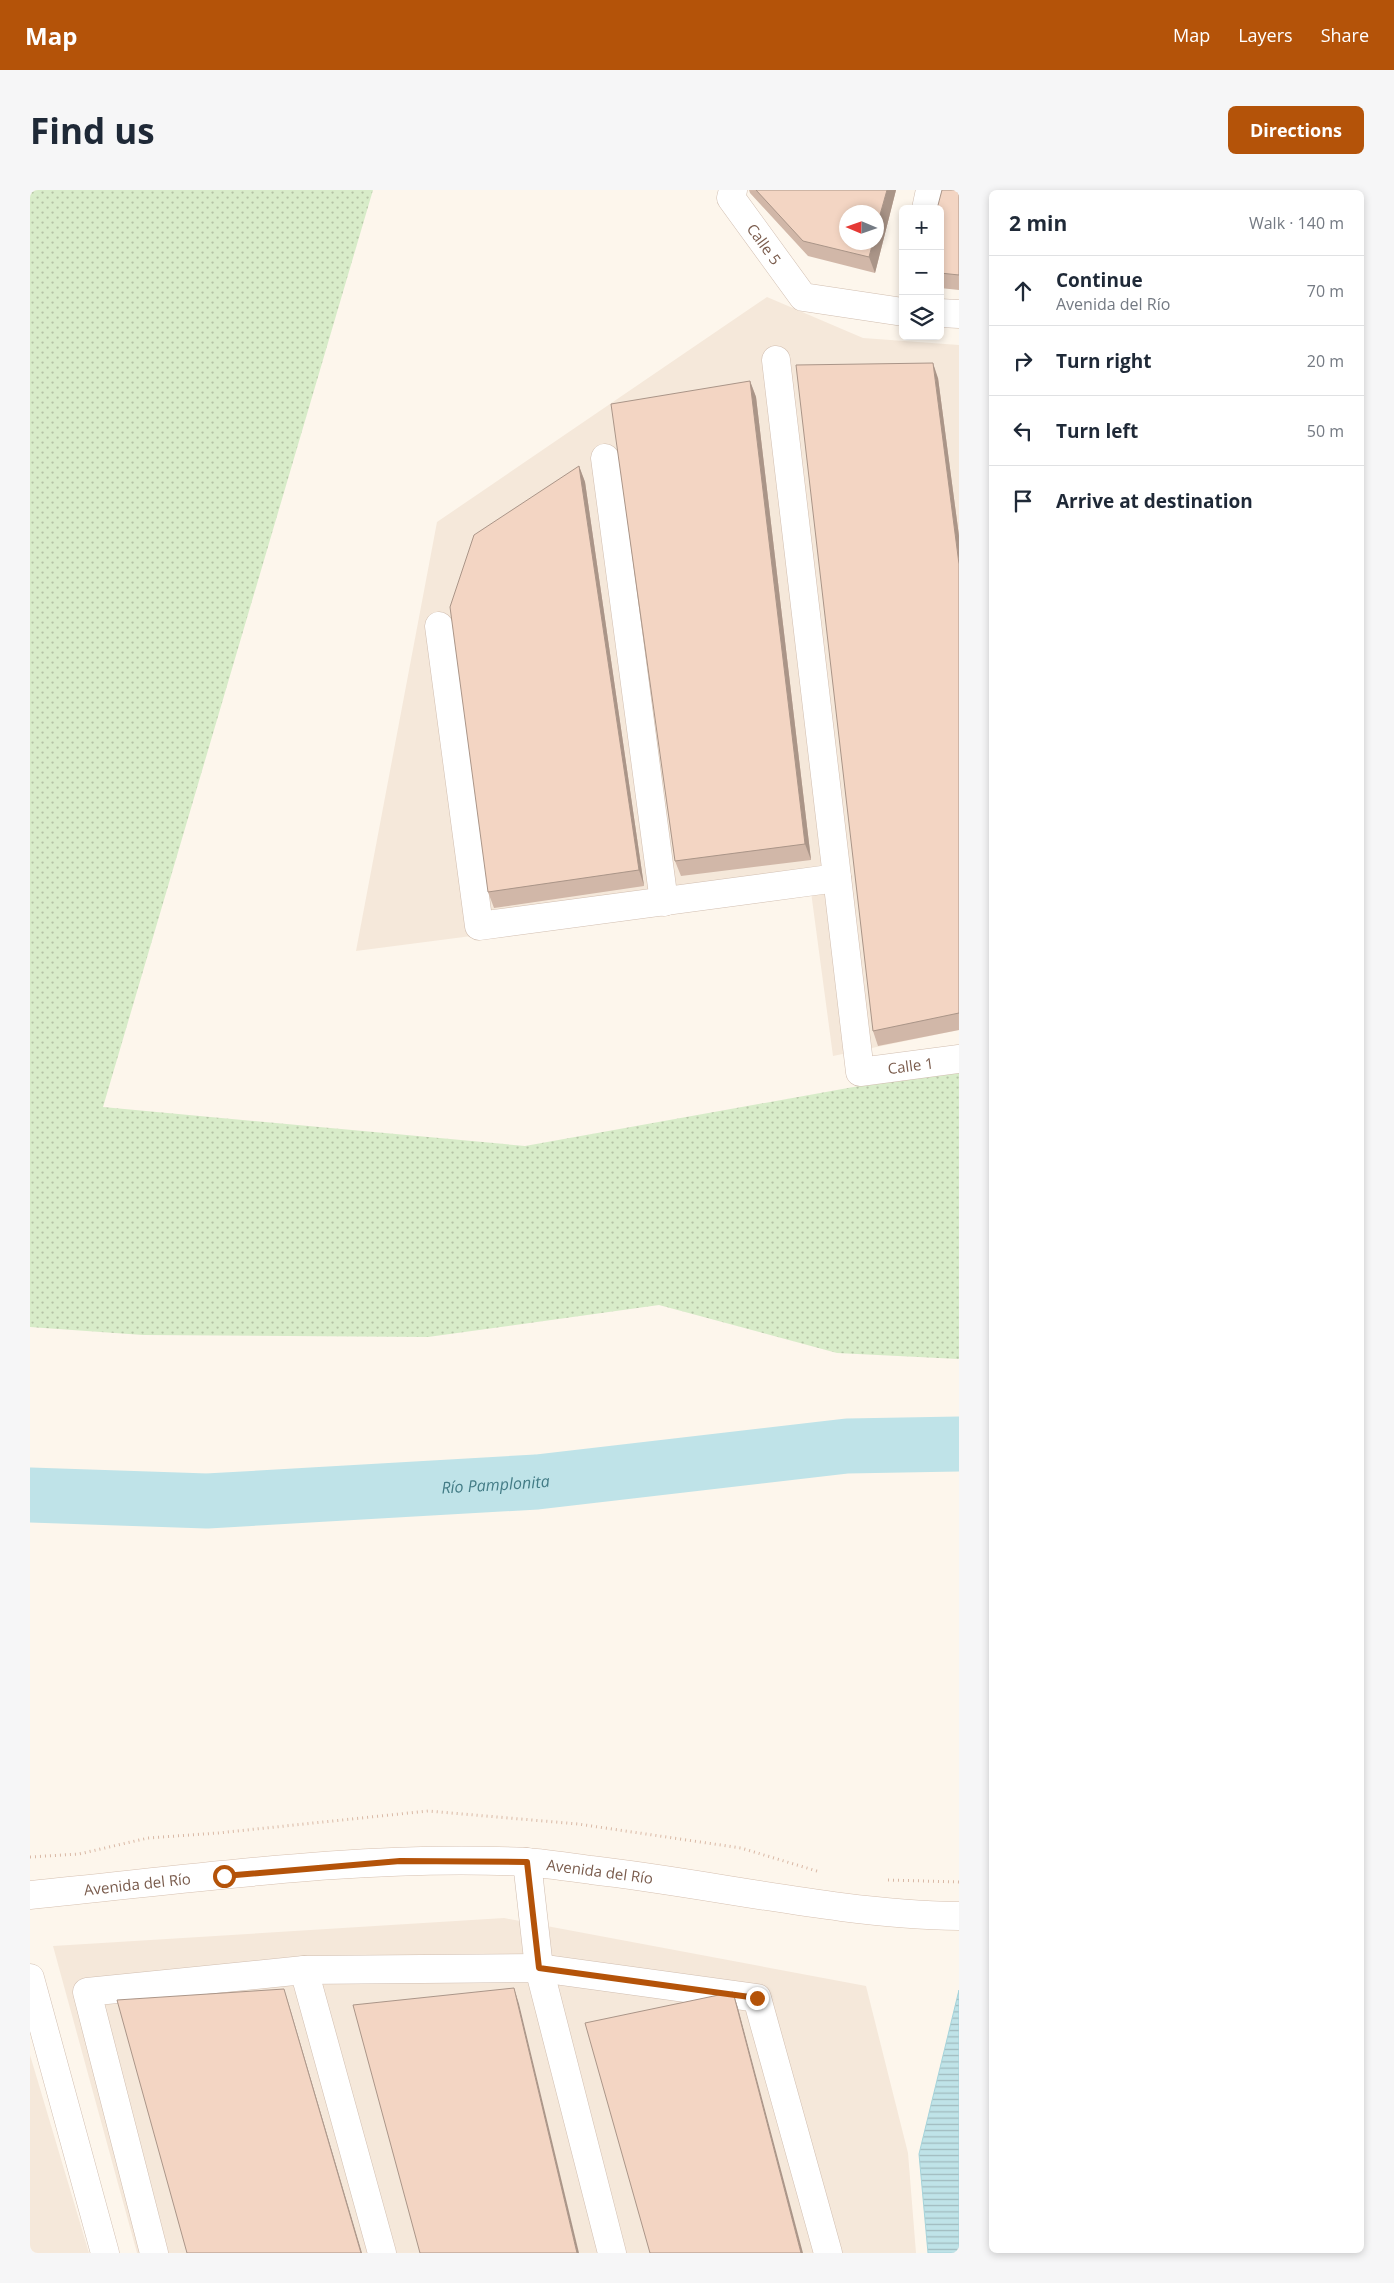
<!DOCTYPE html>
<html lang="en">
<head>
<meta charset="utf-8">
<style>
	:root { --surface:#fff; --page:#f6f6f7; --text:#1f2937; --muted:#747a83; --line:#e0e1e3; --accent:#b45309 }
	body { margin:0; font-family:"Open Sans",sans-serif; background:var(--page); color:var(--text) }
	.controls { position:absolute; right:15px; top:15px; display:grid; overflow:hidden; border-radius:8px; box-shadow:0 2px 8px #0003 }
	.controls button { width:45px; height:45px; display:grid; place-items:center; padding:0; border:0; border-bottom:1px solid var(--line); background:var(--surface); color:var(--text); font:25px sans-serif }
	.compass { position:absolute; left:809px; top:15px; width:45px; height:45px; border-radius:50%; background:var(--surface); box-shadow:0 2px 8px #0003; rotate:272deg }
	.stop { position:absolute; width:15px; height:15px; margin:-11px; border:4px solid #b45309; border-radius:50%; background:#fff }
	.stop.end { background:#b45309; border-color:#fff; box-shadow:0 1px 5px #0008 }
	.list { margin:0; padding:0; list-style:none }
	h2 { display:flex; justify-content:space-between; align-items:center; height:65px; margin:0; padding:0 20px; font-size:21px }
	h2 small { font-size:16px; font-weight:400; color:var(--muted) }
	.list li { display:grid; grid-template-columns:32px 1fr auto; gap:15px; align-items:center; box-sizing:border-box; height:70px; padding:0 20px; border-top:1px solid var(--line) }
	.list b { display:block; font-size:19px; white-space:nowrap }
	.list p { margin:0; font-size:16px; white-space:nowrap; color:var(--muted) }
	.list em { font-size:16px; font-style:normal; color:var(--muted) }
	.icon { flex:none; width:28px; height:28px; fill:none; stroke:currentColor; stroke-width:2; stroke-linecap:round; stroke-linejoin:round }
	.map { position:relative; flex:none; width:929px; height:2063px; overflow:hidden; border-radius:8px }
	header { display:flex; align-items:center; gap:30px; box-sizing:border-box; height:70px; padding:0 25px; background:var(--accent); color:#fff }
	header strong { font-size:24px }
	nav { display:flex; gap:28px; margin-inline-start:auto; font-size:18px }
	.intro { display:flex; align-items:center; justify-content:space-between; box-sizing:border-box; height:120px; padding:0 30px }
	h1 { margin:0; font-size:35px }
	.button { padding:12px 22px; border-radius:8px; background:var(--accent); color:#fff; font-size:18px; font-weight:700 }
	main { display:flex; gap:30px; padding:0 30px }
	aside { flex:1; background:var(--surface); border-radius:8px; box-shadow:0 2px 8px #0003 }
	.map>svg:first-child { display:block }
	.residential { fill:#f5e8da }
	.grass { fill:url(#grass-dots) }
	.water { fill:url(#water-rules); stroke:#a5d3da }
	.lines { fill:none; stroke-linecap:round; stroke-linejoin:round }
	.river { stroke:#bfe3e8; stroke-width:55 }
	.street-casing { stroke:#d1beb0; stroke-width:29 }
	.secondary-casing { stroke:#d6c0b0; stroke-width:29 }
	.path { stroke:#d9b8a5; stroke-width:3; stroke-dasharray:1 4; stroke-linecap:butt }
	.street { stroke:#fff; stroke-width:28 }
	.secondary { stroke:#fff; stroke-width:28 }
	.wall { fill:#d1b7a8 }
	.shaded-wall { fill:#aa9588 }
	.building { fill:#f3d5c3; stroke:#aa9588 }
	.route { stroke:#b45309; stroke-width:6 }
	.labels { text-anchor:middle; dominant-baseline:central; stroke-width:4.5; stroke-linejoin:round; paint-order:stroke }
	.street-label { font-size:15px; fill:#7a5c4d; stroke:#fffaf3 }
	.water-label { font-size:16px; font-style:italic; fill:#437c86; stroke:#fffaf3 }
</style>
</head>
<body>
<header>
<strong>Map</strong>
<nav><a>Map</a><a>Layers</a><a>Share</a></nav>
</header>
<div class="intro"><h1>Find us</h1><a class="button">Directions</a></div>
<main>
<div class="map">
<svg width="929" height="2063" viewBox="0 0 929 2063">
	<defs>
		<pattern id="grass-dots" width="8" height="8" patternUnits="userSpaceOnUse" patternTransform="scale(1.25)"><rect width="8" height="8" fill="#d8ecc9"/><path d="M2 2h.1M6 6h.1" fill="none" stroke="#b4c2a5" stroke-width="1.8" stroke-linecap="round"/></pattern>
		<pattern id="water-rules" width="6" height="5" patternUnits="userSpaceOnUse" patternTransform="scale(1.25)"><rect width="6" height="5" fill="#bfe3e8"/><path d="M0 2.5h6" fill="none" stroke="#a0bbbe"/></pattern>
	</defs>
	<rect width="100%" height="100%" fill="#fdf6ec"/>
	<path class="residential" d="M737,107L833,148L929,155V840L803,866L781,702L326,761L407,332Z
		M474,1728L836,1796L878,1963L886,2063H107L23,1756Z
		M0,1865L59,2063H0Z"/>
	<path class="grass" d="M0,0H343L73,917L495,956L929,878V1169L807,1163L629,1115L398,1147L113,1145L0,1137Z"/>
	<path class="water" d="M929,1800V2063H898L889,1964Z"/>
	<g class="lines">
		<path class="river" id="s1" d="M0,1305L177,1311L507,1292L817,1256L929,1254"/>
		<g class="street-casing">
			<g id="street">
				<path id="s2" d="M703,0L701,8L773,107L873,122"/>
				<path d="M896,19L900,0"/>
				<path d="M910,123L929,124"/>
				<path id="s3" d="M746,170L830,882L929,869"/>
				<path d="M575,268L634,712"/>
				<path d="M409,436L449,736L807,688"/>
				<path d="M497,1672L509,1778L582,2063"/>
				<path d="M274,1780L352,2063"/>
				<path d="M0,1788L75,2063"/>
				<path d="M124,2063L57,1802L274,1780L509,1778L727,1808L798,2063"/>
			</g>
		</g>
		<g class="secondary-casing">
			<g id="secondary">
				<path id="s4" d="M0,1705C164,1689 331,1664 496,1672C518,1674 540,1677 561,1680C684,1694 806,1724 929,1726"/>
			</g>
		</g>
		<path class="path" d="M0,1667L49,1664L118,1648L188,1643L398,1621L548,1634L711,1658L790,1682
			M858,1690L929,1692"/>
		<use href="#street" class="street"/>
		<use href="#secondary" class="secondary"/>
	</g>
	<path class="wall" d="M719,0H866L845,83L778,66L720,3Z
		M929,0V100L910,98V19Z
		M908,188L929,346V840L848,856L843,841Z
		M720,191L726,207L781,670L651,686L645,671Z
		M549,276L555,292L614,696L464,718L458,702Z"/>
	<path class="shaded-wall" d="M857,0H866L845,83L839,67L843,52H846V39Z
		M903,173L908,188L929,346V374Z
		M720,191L726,207L781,670L775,654Z
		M549,276L555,292L614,696L609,680Z
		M484,1798L489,1814L549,2063H547Z
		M254,1799L259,1815L332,2063H331Z
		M703,1802L708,1818L773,2063H771Z"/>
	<path class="building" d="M726,0H857L846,39V22H816V52H843L839,67L773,51Z
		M912,0H929V85L910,83V19H907Z
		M903,173L929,374V823L843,841L766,175Z
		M720,191L775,654L645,671L581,214Z
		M549,276L609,680L458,702L420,417L444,345Z
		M484,1798L547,2063H390L323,1815Z
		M254,1799L331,2063H157L87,1810Z
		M703,1802L771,2063H620L555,1833Z"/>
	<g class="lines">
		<path class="route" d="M194,1686L370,1671L497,1672L509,1778L727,1808"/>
	</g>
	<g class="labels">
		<g class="street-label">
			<text stroke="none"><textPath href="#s2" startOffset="65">Calle 5</textPath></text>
			<text stroke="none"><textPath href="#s3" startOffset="768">Calle 1</textPath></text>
			<text stroke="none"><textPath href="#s4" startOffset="572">Avenida del Río</textPath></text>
			<text stroke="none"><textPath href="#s4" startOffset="108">Avenida del Río</textPath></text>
		</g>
		<g class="water-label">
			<text stroke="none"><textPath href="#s1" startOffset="466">Río Pamplonita</textPath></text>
		</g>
	</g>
</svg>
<div class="controls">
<button>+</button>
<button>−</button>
<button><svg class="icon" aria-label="layers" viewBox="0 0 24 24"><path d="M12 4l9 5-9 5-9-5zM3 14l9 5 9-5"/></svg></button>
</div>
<svg class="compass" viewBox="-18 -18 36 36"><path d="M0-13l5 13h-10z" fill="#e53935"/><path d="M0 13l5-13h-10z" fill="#747a83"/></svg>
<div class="stop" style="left:194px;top:1686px"></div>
<div class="stop end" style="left:727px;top:1808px"></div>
</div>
<aside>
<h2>2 min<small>Walk · 140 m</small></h2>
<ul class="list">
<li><svg class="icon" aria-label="ahead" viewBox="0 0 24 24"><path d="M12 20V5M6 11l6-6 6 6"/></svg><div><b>Continue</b><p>Avenida del Río</p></div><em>70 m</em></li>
<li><svg class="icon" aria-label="right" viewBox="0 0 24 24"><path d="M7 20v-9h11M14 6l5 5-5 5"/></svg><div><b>Turn right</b></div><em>20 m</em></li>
<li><svg class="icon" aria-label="left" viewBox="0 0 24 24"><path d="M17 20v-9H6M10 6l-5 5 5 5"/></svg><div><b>Turn left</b></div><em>50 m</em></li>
<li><svg class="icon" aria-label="arrive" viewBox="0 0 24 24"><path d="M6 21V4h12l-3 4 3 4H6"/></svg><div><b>Arrive at destination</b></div></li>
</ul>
</aside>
</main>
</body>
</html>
